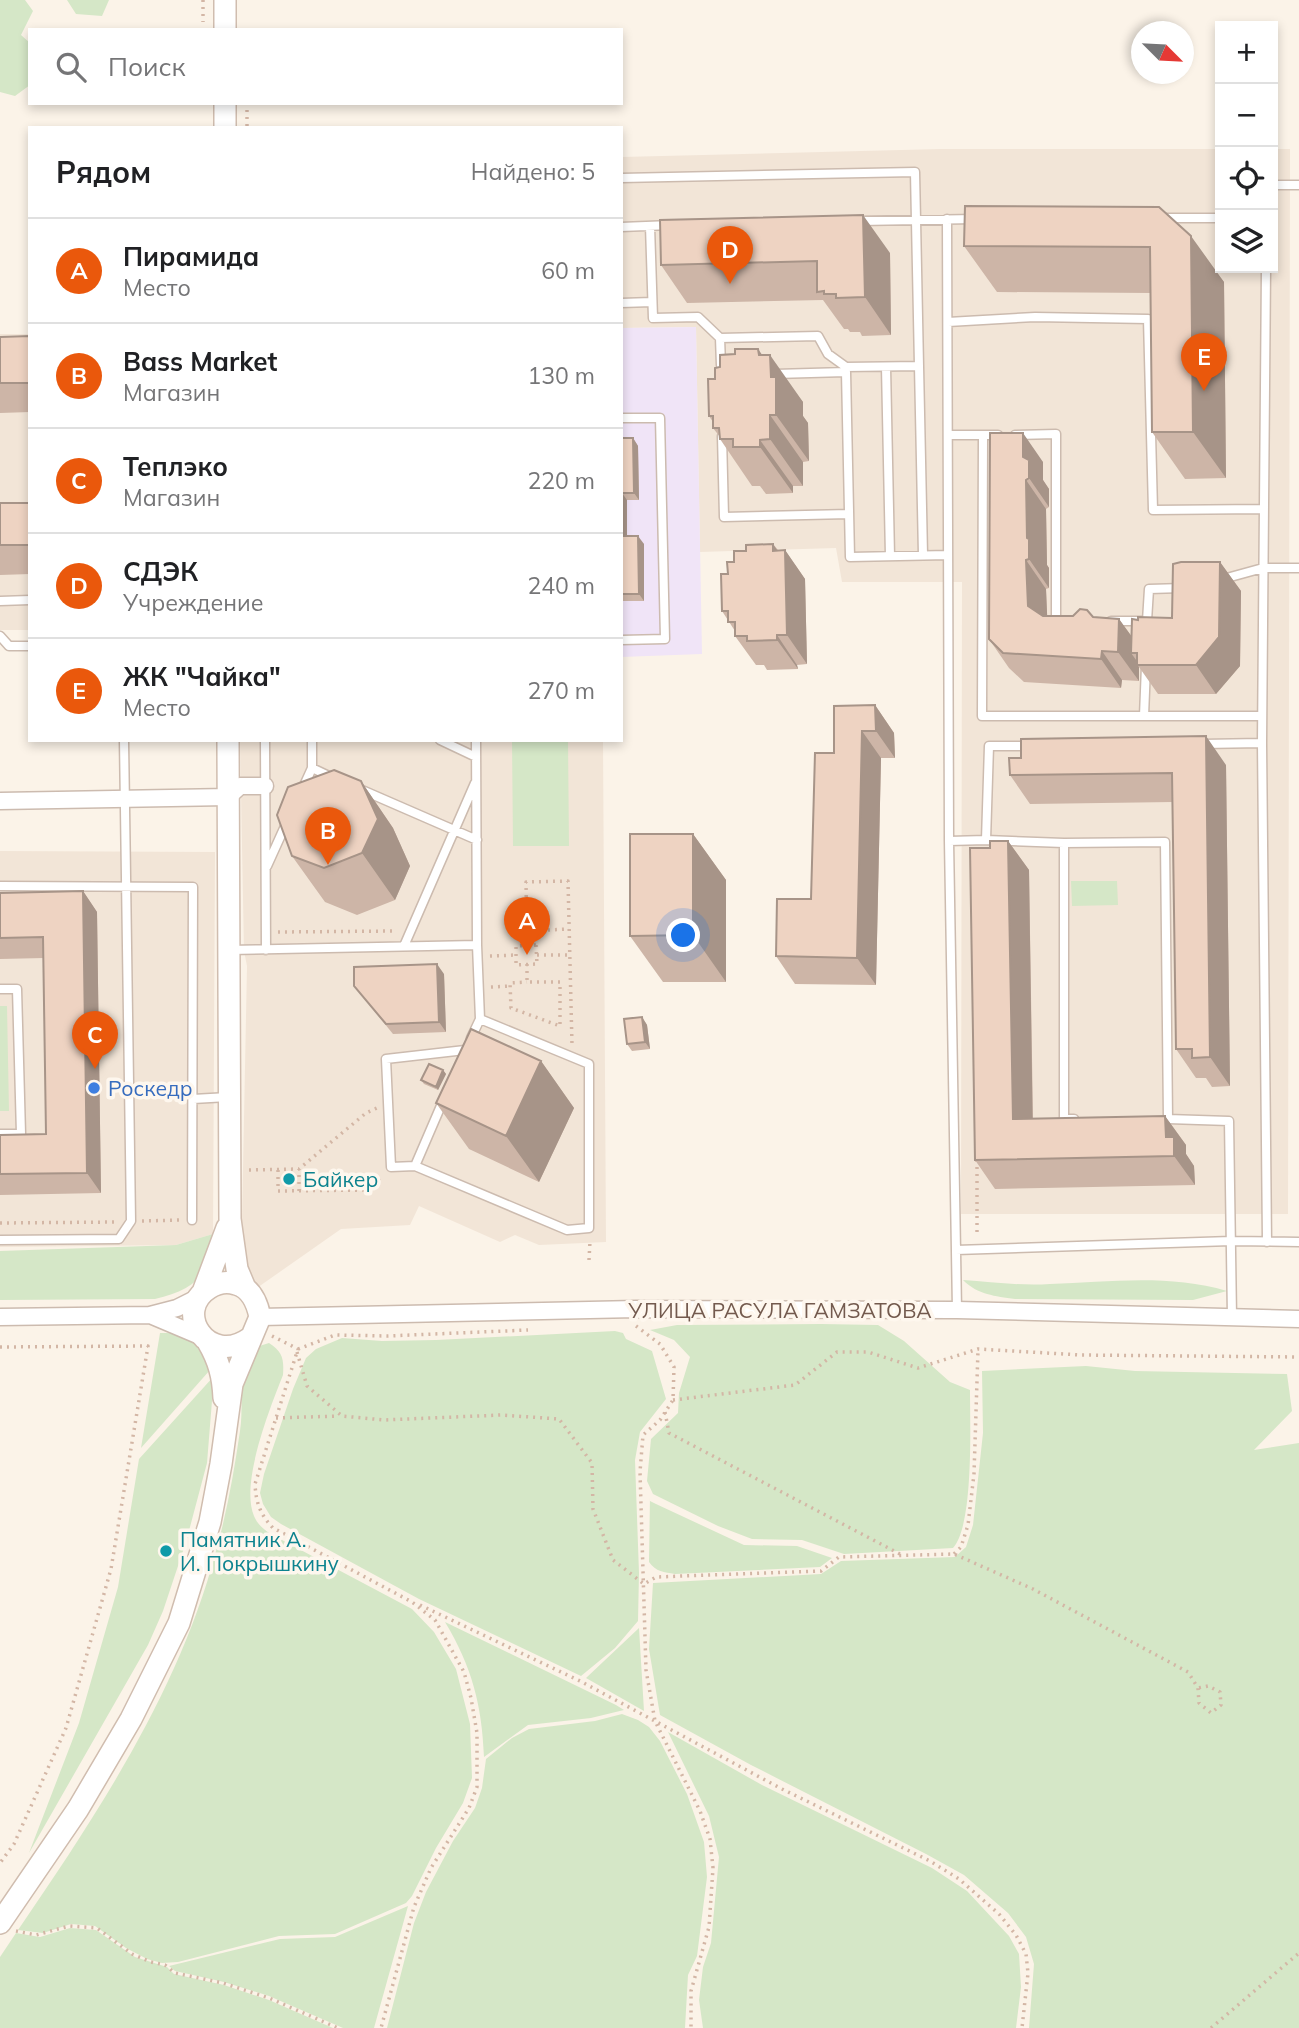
<!DOCTYPE html>
<html lang="ru">
<head>
<meta charset="utf-8">
<style>
	:root { --surface:#fff; --page:#f6f6f6; --text:#202124; --muted:#757577; --line:#e0e0e0; --accent:#ea580c }
	body { margin:0; font-family:Mulish,sans-serif; background:var(--page); color:var(--text) }
	.controls { position:absolute; right:21px; top:21px; display:grid; overflow:hidden; border-radius:0px; box-shadow:0 4px 10px #0003 }
	.controls button { width:63px; height:63px; display:grid; place-items:center; padding:0; border:0; border-bottom:2px solid var(--line); background:var(--surface); color:var(--text); font:35px sans-serif }
	.compass { position:absolute; left:1131px; top:21px; width:63px; height:63px; border-radius:50%; background:var(--surface); box-shadow:0 4px 10px #0003; rotate:114deg }
	.you { position:absolute; left:684px; top:936px; width:24px; height:24px; margin:-18px; border:5px solid #fff; border-radius:50%; background:#1a73e8; box-shadow:0 0 0 10px #1a73e833 }
	.badge { display:grid; place-items:center; width:46px; height:46px; border-radius:50%; background:var(--accent); color:#fff; font-size:23px; font-weight:700 }
	.pin { position:absolute; translate:-50% -58px; filter:drop-shadow(0 2px 4px #0008) }
	.pin::after { content:''; position:absolute; top:37px; width:24px; height:21px; background:inherit; clip-path:polygon(0 0,100% 0,50% 100%) }
	.list { margin:0; padding:0; list-style:none }
	h2 { display:flex; justify-content:space-between; align-items:center; height:91px; margin:0; padding:0 28px; font-size:30px }
	h2 small { font-size:23px; font-weight:400; color:var(--muted) }
	.list li { display:grid; grid-template-columns:46px 1fr auto; gap:21px; align-items:center; box-sizing:border-box; height:105px; padding:0 28px; border-top:2px solid var(--line) }
	.list b { display:block; font-size:26px; white-space:nowrap }
	.list p { margin:0; font-size:23px; white-space:nowrap; color:var(--muted) }
	.list em { font-size:23px; font-style:normal; color:var(--muted) }
	.icon { flex:none; width:38px; height:38px; fill:none; stroke:currentColor; stroke-width:2; stroke-linecap:round; stroke-linejoin:round }
	.map { position:relative; flex:none; width:1299px; height:2028px; overflow:hidden }
	.search { position:absolute; background:var(--surface); box-shadow:0 4px 10px #0003; left:28px; top:28px; width:595px; height:77px; display:flex; align-items:center; gap:18px; box-sizing:border-box; padding:0 24px; border-radius:0px; color:var(--muted); font-size:26px }
	.panel { position:absolute; background:var(--surface); box-shadow:0 4px 10px #0003; left:28px; top:126px; width:595px; height:616px; border-radius:0px }
	.map>svg:first-child { display:block }
	.residential { fill:#f2e5d7 }
	.education { fill:#f0e4f7 }
	.green { fill:#d5e7c7 }
	.lines { fill:none; stroke-linecap:round; stroke-linejoin:round }
	.service-casing { stroke:#ccbbaf; stroke-width:11 }
	.minor-casing { stroke:#ccbbaf; stroke-width:19 }
	.secondary-casing { stroke:#d0bdaf; stroke-width:24 }
	.path { stroke:#d3b6a5; stroke-width:3.5; stroke-dasharray:2 5; stroke-linecap:butt }
	.service { stroke:#fff; stroke-width:8 }
	.minor { stroke:#fff; stroke-width:16 }
	.secondary { stroke:#fff; stroke-width:21 }
	.wall { fill:#cdb5a7 }
	.shaded-wall { fill:#a79488 }
	.building { fill:#eed3c2; stroke:#a79488; stroke-width:2 }
	.shop-dot { fill:#3f7fe0; stroke:#fef7ee; stroke-width:2.5 }
	.culture-dot { fill:#0f9aa8; stroke:#fef7ee; stroke-width:2.5 }
	.labels { text-anchor:middle; dominant-baseline:central; stroke-width:7; stroke-linejoin:round; paint-order:stroke }
	.shop-label { font-size:21px; fill:#366cbe; stroke:#fef7ee; text-anchor:start }
	.culture-label { font-size:21px; fill:#0d838f; stroke:#fef7ee; text-anchor:start }
	.street-label { font-size:21px; fill:#735a4e; stroke:#fef7ee }
</style>
</head>
<body>
<div class="map">
<svg width="1299" height="2028" viewBox="0 0 1299 2028">
	<rect width="100%" height="100%" fill="#fbf3e8"/>
	<path class="residential" d="M941,149H1220V268H1273V149H1290L1288,1214H961L962,582H842L836,548L700,552L696,327L621,328V157Z
		M0,334H30V630H0Z
		M240,740H603L606,1242L539,1245L515,1235L500,1242L419,1206L410,1225L341,1229L254,1290L241,1271L247,966L244,951Z
		M0,851L215,852L213,1234L176,1245L0,1247Z"/>
	<path class="education" d="M696,327L702,654L621,657V328Z"/>
	<path class="green" d="M0,0H25L33,11L21,35L30,43V85L15,96L0,92Z
		M67,0H109L102,16L76,14Z
		M512,740H568L569,846H513Z
		M1117,881L1118,905L1072,906L1071,881Z
		M0,1006H7L9,1111H0Z
		M213,1234C213,1275 193,1290 155,1299L0,1300V1251L176,1245Z
		M963,1280C992,1282 1021,1286 1050,1284C1109,1282 1169,1274 1227,1291L1193,1300L1015,1299C995,1296 978,1295 963,1280Z
		M821,1324L878,1325L904,1341L950,1382L970,1390C970,1424 974,1525 953,1548L844,1554L802,1540L752,1539L718,1526L653,1494L647,1481L651,1439L678,1413L679,1393L690,1357L674,1340L650,1330L677,1325Z
		M615,1331L623,1333L626,1339L652,1351L666,1399L640,1432L635,1460L639,1573L638,1621L615,1648L581,1676L419,1599L281,1524L271,1517L263,1504L260,1493L264,1474L293,1389L306,1358L316,1349L342,1338L382,1341L436,1340Z
		M160,1333C193,1333 203,1338 210,1370L141,1448Z
		M269,1343C283,1352 284,1359 283,1375C270,1408 240,1483 254,1516C259,1528 270,1534 282,1540L412,1609L434,1632L456,1669L470,1724L472,1778L463,1803L436,1848L412,1896L406,1903L335,1934L279,1936L178,1962L162,1963L147,1959L126,1948L95,1926L71,1924L43,1933L18,1930C98,1813 180,1689 216,1551C227,1512 234,1472 240,1431C243,1413 240,1392 244,1373C246,1365 250,1356 253,1348Z
		M1086,1366L1135,1371L1287,1374L1292,1411L1254,1450L1299,1443V2028H1029L1034,1964L1026,1937L1008,1913L964,1875L926,1854L751,1765L660,1715L649,1649L653,1583L821,1574L841,1561L955,1557L966,1547L973,1525L983,1433L982,1371Z
		M214,1376L207,1463L186,1542L163,1611L148,1645L29,1853L79,1723L118,1587L139,1459Z
		M650,1497V1501L656,1504L744,1545L797,1546L832,1558L820,1567L675,1574C664,1572 656,1572 649,1562Z
		M445,1622L616,1705L624,1710L591,1718L528,1725L484,1757C482,1705 472,1667 445,1622Z
		M639,1628L644,1711L586,1678Z
		M622,1714L638,1720L649,1727L660,1741L687,1794L704,1842L707,1877L697,1956L688,1975L685,2028H387L414,1923L426,1892L453,1841L475,1808L482,1788L486,1759L512,1738L529,1729L595,1721Z
		M668,1732L762,1785L932,1868L967,1891L1009,1936L1019,1954L1021,1987L1016,2028H703L699,2000L703,1967L711,1943L719,1857L709,1816Z
		M408,1906L374,2028H343L269,1996L224,1982L175,1971L169,1966L280,1939L335,1937Z
		M70,1928L96,1930L135,1957L167,1967L174,1974L224,1985L269,2000L333,2028H0V1957L16,1933L40,1937Z"/>
	<g class="lines">
		<g class="service-casing">
			<path id="service" d="M621,178L915,172L919,366L846,367L828,354L818,336L720,338
				M1273,185H1299
				M1163,218H1220
				M947,219L949,841L957,1310
				M859,221L975,219
				M650,226L653,318L698,317L720,338L721,365
				M621,227L671,225
				M1266,268L1262,743L1267,1242
				M621,303L652,302
				M948,322L1035,317L1148,319L1153,510L1263,509
				M919,366L923,555
				M886,367L890,556
				M775,374L846,372L850,557L948,555
				M621,418H660L665,639L621,640
				M948,435H998
				M983,435L982,716H1262
				M1015,435L1056,434V622H1059
				M722,436L724,517L849,514
				M1223,579L1263,568H1299
				M0,601L30,600
				M1111,621H1147L1149,589L1183,588
				M0,636L9,646H30
				M1144,716L1146,666
				M265,740L266,950
				M440,740L476,757
				M1202,744L1262,743
				M1031,746H989L986,840L1064,843L1165,842L1168,1119L1229,1121L1232,1317
				M312,768L331,777
				M302,790L312,768V740
				M362,790L477,840
				M949,841L986,840
				M1064,843V1119H1074
				M267,866L286,824
				M0,886L193,887L192,1220
				M404,946L475,783
				M229,950L477,945L476,740
				M0,989H17L21,1134H0
				M471,1038L480,1019
				M193,1099L228,1097
				M443,1101L415,1166L567,1230L589,1228V1064L480,1019L477,945
				M415,1166L391,1167L386,1059L465,1050
				M0,1240L119,1239L131,1221L124,740
				M956,1250L1231,1241L1299,1242"/>
		</g>
		<g class="minor-casing">
			<path id="minor" d="M0,801L228,797L240,786H265
				M150,1315L202,1337
				M0,1317L150,1315L177,1308L199,1297
				M260,1317L636,1309L957,1310L1299,1319"/>
		</g>
		<g class="secondary-casing">
			<path id="secondary" d="M225,0V30
				M225,103V128
				M228,740L230,1219L237,1269L245,1288
				M203,1292L227,1228
				M208,1342C219,1361 223,1376 224,1398
				M0,1923L78,1809L131,1719L179,1623L210,1522L221,1464L232,1384L260,1317C257,1302 251,1288 236,1284C227,1281 217,1283 209,1288C172,1311 208,1368 250,1338"/>
		</g>
		<path class="path" d="M203,0V22
			M247,103V128
			M527,931L569,929
			M278,932L396,931
			M536,945L537,964L516,965V946Z
			M527,946L526,882L568,881L572,1045
			M537,955H570
			M490,956L516,955
			M527,964V982H560V1026L511,1008L510,983L527,982
			M491,987L510,986
			M977,1160V1236
			M249,1170L299,1169L366,1113L377,1108
			M278,1170V1191L369,1190L383,1175
			M299,1191V1169
			M142,1221L180,1220
			M0,1223L117,1222
			M589,1260L590,1241
			M636,1326L660,1344L674,1367L673,1400L660,1420L643,1435L640,1472L646,1670L655,1721L700,1811L710,1839L713,1868L709,1927L691,1991V2028
			M272,1336L298,1349L255,1484C256,1503 260,1514 273,1528L412,1602L435,1620L464,1672L471,1698L477,1733V1787L469,1808L431,1868L414,1907L381,2028
			M0,1347L148,1346L111,1569L66,1728L14,1844L0,1863
			M298,1349L335,1335L387,1336L528,1330
			M297,1352L307,1386L342,1416L384,1420L501,1415L559,1419L592,1463L593,1509L613,1560L644,1584L656,1577L821,1571L839,1557L954,1554L1033,1589L1188,1672L1198,1688L1199,1703L1211,1713L1221,1705L1220,1692L1208,1686L1198,1688
			M673,1400L795,1385L837,1352H868L918,1368L978,1349L1081,1355L1299,1357
			M665,1412L669,1433L900,1554
			M276,1418L339,1416
			M954,1554L961,1547L968,1525L974,1474L978,1350
			M420,1605L580,1681L782,1789L930,1861L959,1879L999,1914L1016,1935L1026,1954L1028,1973L1022,2028
			M16,1931L36,1935L69,1926L97,1928L132,1954L151,1962L165,1965L175,1973L223,1983L269,1998L338,2028
			M1211,2028L1299,1953"/>
		<use href="#service" class="service"/>
		<use href="#minor" class="minor"/>
		<use href="#secondary" class="secondary"/>
	</g>
	<path class="wall" d="M1159,207L1224,282L1226,478L1185,479L1152,432L1151,293L997,292L964,246Z
		M890,253L891,335L862,336L860,332H850L848,329H844L823,300L687,303L661,265Z
		M30,336V412L0,413V337Z
		M763,355L803,402V416L808,423L809,461L803,462V486H793V493L766,494L760,486H752L720,439V437L713,428V422L709,416L715,379L720,367Z
		M990,433L1043,462V480L1049,489V507L1046,509L1047,565L1049,568V588L1046,589L1047,616L1119,619L1132,637L1138,620L1172,618L1220,562L1241,591L1240,666L1216,694H1158L1139,667V681L1122,680L1121,688L1024,682L1009,668L989,639Z
		M621,438H633L638,446L639,500H627V536L644,544V601H621Z
		M0,503H30V574L0,575Z
		M773,544L778,550H785L805,579L807,664L797,665L798,669L767,670L764,665H756L735,636V631L722,611L728,574L734,562L746,551Z
		M875,705L894,733L895,758H881L876,985L795,984L776,956L811,899L834,753Z
		M1226,765L1230,1086L1212,1087L1206,1078H1196L1176,1049L1173,802L1030,804L1010,775Z
		M361,781L393,828L410,866L395,900L357,915L325,902L292,856Z
		M693,834L726,880V982H663L630,936Z
		M1008,841L1029,870L1033,1119L1165,1116L1186,1145V1154L1194,1166L1195,1185L995,1189L975,1160L990,848Z
		M83,891L97,912L101,1193L0,1195V1135L46,1134L44,958L0,959V893Z
		M444,974L446,1032L393,1034L354,986Z
		M642,1017L647,1025L650,1049L632,1051L627,1044Z
		M541,1061L574,1108L539,1182L469,1149L436,1103Z
		M443,1070L446,1074L438,1090L424,1084L421,1080Z"/>
	<path class="shaded-wall" d="M863,215L890,253L891,335L865,297Z
		M1191,236L1224,282L1226,478L1193,432Z
		M758,349L770,366V355L803,402V416L808,423L809,461L776,415L771,377L759,355Z
		M770,415L803,462V486L770,439Z
		M1023,433L1043,462V480L1049,489V507L1029,478L1023,457Z
		M633,438L638,446L639,500L634,493Z
		M760,440L793,486V493L760,447Z
		M1026,480L1046,509L1047,565L1049,568V588L1029,559L1027,538Z
		M622,493L627,500V544L622,536Z
		M638,536L644,544V601L639,594Z
		M773,544L785,562V550L805,579L807,664L787,635Z
		M1026,560L1046,589L1048,635L1028,606Z
		M1220,562L1241,591L1240,666L1216,694L1196,665Z
		M1119,619L1140,648L1137,653H1131L1139,664L1137,665L1139,667V681L1118,652Z
		M777,635L797,665L798,669L777,640Z
		M1102,651L1122,680L1121,688L1101,659Z
		M875,705L894,733L895,758L876,731Z
		M862,731L881,758L876,985L857,958Z
		M1206,736L1226,765L1230,1086L1210,1057Z
		M361,781L393,828L410,866L395,900L362,853Z
		M693,834L726,880V982L693,935Z
		M1008,841L1029,870L1033,1148L1013,1119Z
		M83,891L97,912L101,1193L87,1173Z
		M437,964L444,974L446,1032L439,1022Z
		M642,1017L647,1025L650,1049L645,1042Z
		M541,1061L574,1108L539,1182L506,1136Z
		M443,1070L446,1074L438,1090L436,1087Z
		M1165,1116L1186,1145V1154L1194,1166L1195,1185L1174,1156L1166,1137Z"/>
	<path class="building" d="M965,206L1159,207L1191,236L1193,432H1152L1150,247L964,246Z
		M863,215L865,297L836,298V294H824V291L817,292V261L661,265L660,220Z
		M30,336V383H0V337Z
		M735,349H758L759,355H770L771,377H776V415H770V439L760,440V447H733V439H720L719,428H713V416H709L708,379H715V368L720,367V355L735,354Z
		M990,433H1023V457L1029,460V478L1026,480L1027,538L1029,539V559L1026,560L1028,606L1043,616H1073L1080,609L1087,610L1093,617L1119,619L1118,652L1102,651L1101,659L1003,653L989,639Z
		M621,438H633L634,493H622V536H638L639,594H621Z
		M0,503H30V545H0Z
		M773,544V551L785,550L787,635H777V640L747,641V636H735V622H728V611H722L721,574H728L727,562H734V551H746V545Z
		M1181,562H1220L1219,637L1196,665H1137V653H1131L1132,619L1138,620V617L1172,618L1173,564Z
		M875,705L876,731H862L857,958L776,956L777,899H811L815,753H834V706Z
		M1206,736L1210,1057L1192,1058V1049H1176L1172,773L1010,775L1009,758H1021V739Z
		M334,770L361,781L378,819L362,853L324,868L292,856L277,815L288,787Z
		M630,834H693V935L630,936Z
		M990,841H1008L1013,1119L1165,1116L1166,1137H1174V1156L975,1160L970,848H990Z
		M83,891L87,1173L0,1174V1135L46,1134L43,937L0,938V893Z
		M437,964L439,1022L386,1024L354,986V967Z
		M642,1017L645,1042L627,1044L624,1019Z
		M471,1029L541,1061L506,1136L436,1103Z
		M429,1064L443,1070L436,1087L421,1080Z"/>
	<circle class="shop-dot" cx="94" cy="1088" r="7"/>
	<g class="culture-dot">
		<circle cx="289" cy="1179" r="7"/>
		<circle cx="166" cy="1551" r="7"/>
	</g>
	<g class="labels">
		<g class="shop-label">
			<text x="108" y="1088">Роскедр</text>
		</g>
		<g class="culture-label">
			<text x="303" y="1179">Байкер</text>
			<text x="180" y="1539">Памятник А.<tspan x="180" dy="24">И. Покрышкину</tspan></text>
		</g>
		<g class="street-label">
			<text x="780" y="1310">УЛИЦА РАСУЛА ГАМЗАТОВА</text>
		</g>
	</g>
</svg>
<div class="controls">
<button>+</button>
<button>−</button>
<button><svg class="icon" aria-label="locate" viewBox="0 0 24 24"><circle cx="12" cy="12" r="6"/><path d="M12 2v4M12 18v4M2 12h4M18 12h4"/></svg></button>
<button><svg class="icon" aria-label="layers" viewBox="0 0 24 24"><path d="M12 4l9 5-9 5-9-5zM3 14l9 5 9-5"/></svg></button>
</div>
<svg class="compass" viewBox="-18 -18 36 36"><path d="M0-13l5 13h-10z" fill="#e53935"/><path d="M0 13l5-13h-10z" fill="#757577"/></svg>
<div class="you"></div>
<div class="pin badge" style="left:527px;top:955px">A</div>
<div class="pin badge" style="left:328px;top:865px">B</div>
<div class="pin badge" style="left:95px;top:1069px">C</div>
<div class="pin badge" style="left:730px;top:284px">D</div>
<div class="pin badge" style="left:1204px;top:391px">E</div>
<div class="search"><svg class="icon" aria-label="search" viewBox="0 0 24 24"><circle cx="10" cy="10" r="6"/><path d="M15 15l6 6"/></svg>Поиск</div>
<section class="panel">
<h2>Рядом<small>Найдено: 5</small></h2>
<ul class="list">
<li><span class="badge">A</span><div><b>Пирамида</b><p>Место</p></div><em>60 m</em></li>
<li><span class="badge">B</span><div><b>Bass Market</b><p>Магазин</p></div><em>130 m</em></li>
<li><span class="badge">C</span><div><b>Теплэко</b><p>Магазин</p></div><em>220 m</em></li>
<li><span class="badge">D</span><div><b>СДЭК</b><p>Учреждение</p></div><em>240 m</em></li>
<li><span class="badge">E</span><div><b>ЖК &quot;Чайка&quot;</b><p>Место</p></div><em>270 m</em></li>
</ul>
</section>
</div>
</body>
</html>
